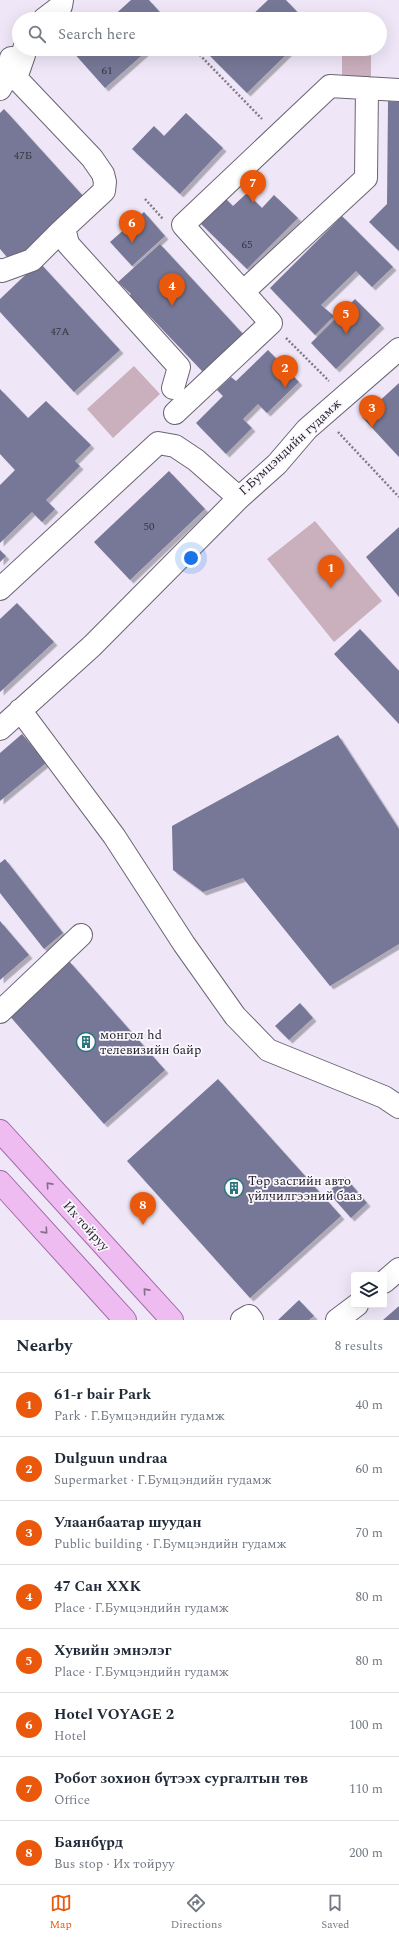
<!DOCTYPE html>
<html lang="en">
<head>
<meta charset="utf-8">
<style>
	:root { --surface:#fff; --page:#f6f6f7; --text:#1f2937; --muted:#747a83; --line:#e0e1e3; --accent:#ea580c }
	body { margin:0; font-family:Spectral,serif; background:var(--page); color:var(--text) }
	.controls { position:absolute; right:12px; bottom:12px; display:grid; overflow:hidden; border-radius:4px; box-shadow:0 4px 16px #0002 }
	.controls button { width:36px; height:36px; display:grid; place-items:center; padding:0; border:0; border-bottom:1px solid var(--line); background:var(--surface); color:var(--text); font:20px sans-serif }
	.you { position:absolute; left:191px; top:558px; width:14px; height:14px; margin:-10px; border:3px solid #fff; border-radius:50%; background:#1a73e8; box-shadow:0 0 0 6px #1a73e833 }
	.badge { display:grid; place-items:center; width:26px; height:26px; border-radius:50%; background:var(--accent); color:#fff; font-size:13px; font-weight:700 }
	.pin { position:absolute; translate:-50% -33px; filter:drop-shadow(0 1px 2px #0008) }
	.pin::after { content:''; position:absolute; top:21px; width:14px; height:12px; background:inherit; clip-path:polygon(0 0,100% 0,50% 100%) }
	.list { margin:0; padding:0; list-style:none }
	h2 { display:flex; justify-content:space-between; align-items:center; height:52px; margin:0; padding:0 16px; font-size:17px }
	h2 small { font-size:13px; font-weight:400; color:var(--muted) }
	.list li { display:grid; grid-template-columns:26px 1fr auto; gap:12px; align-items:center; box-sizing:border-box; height:64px; padding:0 16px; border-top:1px solid var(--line) }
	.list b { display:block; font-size:15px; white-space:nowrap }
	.list p { margin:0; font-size:13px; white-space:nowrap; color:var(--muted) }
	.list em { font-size:13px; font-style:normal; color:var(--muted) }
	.icon { flex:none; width:22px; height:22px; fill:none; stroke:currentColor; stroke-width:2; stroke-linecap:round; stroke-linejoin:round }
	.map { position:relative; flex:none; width:399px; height:1320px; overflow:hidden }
	.search { position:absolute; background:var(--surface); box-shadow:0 4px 16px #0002; left:12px; right:12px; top:12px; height:44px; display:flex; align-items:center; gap:10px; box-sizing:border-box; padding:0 14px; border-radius:22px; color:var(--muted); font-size:15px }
	.sheet { height:564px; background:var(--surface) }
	nav { display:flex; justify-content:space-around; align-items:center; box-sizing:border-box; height:56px; border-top:1px solid var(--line); background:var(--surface); font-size:11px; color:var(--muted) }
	nav a { display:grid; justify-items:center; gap:2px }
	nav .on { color:var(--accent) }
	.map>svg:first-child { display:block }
	.green { fill:#caafbd }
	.building { fill:#777897; filter:url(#shadow) }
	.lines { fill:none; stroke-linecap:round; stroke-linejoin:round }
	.minor-casing { stroke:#6b6473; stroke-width:24 }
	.major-casing { stroke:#a068a3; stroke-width:24 }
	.path { stroke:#817b86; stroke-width:2.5; stroke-dasharray:2 2; stroke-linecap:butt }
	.minor { stroke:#fff; stroke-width:22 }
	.major { stroke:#efbcf1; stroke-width:22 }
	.oneway { stroke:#886d8a }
	.labels { text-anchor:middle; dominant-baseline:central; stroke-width:3.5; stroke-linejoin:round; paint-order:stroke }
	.number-label { font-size:11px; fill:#363441 }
	.street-label { font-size:13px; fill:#211e24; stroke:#faf7fe }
	.poi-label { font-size:13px; fill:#211e24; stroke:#faf7fe; text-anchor:start }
</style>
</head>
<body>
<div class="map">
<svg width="399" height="1320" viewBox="0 0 399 1320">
	<defs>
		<filter id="shadow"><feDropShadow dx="3.5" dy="3.5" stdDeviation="0" flood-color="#0004"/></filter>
	</defs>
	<rect width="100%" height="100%" fill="#efe7f8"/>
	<path class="green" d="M342,49H371V84L342,83Z
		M134,366L160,394L113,438L87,409Z
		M315,521L382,601L334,642L267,559Z"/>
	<path class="building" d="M131,0H149L166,19H110Z
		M268,0H286L304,19H248Z
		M76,49H149L105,88L73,52Z
		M217,49H292L247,93L210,56Z
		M388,101L399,102V251L369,222L387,204Z
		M4,109L84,197L12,263L0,249V113Z
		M186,113L223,148L180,194L132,149L154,126L164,136Z
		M247,193L262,208L274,195L298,218L247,269L196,219L221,194L233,206Z
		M144,212L165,236L132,266L110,242Z
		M342,216L393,267L372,287L356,271L321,305L334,316L315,335L270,288Z
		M160,244L243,334L203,372L143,309L135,313L124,303L131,294L118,282Z
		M39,262L120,350L74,392L0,312V299Z
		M355,299L381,325L336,369L311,343Z
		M268,350L299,382L267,413L258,404L243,419L252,428L226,454L196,423L223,396L217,390L231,377L236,381Z
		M399,383V457L362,417Z
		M0,389L28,418L46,401L91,445L75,461L80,466L46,500L55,509L42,522L32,512L0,543V485L15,470L0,454Z
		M169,471L205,509L130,580L94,542Z
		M399,527V597L366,557Z
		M0,550L6,556L0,562Z
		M17,603L54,642L0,692V619Z
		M360,629L399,671V724L334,654Z
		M22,734L46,763L0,801V753Z
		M338,735L399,829V944L330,986L243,878L203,892L173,870L172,826Z
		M5,859L63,933L44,949L0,893V863Z
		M0,921L29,955L0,980Z
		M69,961L165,1070L104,1124L8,1014Z
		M300,1003L313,1018L289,1040L275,1026Z
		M218,1079L341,1216L250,1298L127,1161Z
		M345,1177L367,1203L351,1218L328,1192Z
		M299,1300L314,1316L309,1320H278Z
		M399,1306V1320H383Z"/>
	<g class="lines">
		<g class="minor-casing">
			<path id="minor" d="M44,19L61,6L62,0
				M24,49V55L16,78L92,158L103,174L105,182L104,191L61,231L66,236L68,244L179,367L173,388
				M0,89L10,72L11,58
				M0,270L2,271L32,260L61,231
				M243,292L366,178L367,88
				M175,413L271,323L183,225L330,86L399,90
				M0,589L158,443L175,446L196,460L239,498
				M20,710L114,836L184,944L235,1016L268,1050L384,1097L399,1107
				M0,729L92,646L239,498L277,464L307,429L399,349
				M0,1012L81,935
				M384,1282L399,1269
				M242,1320L249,1316L252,1320
				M337,1320L357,1305"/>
		</g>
		<g class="major-casing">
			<path id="major" d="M0,1131L172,1320
				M0,1182L125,1320"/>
		</g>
		<path class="path" d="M194,49L262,119
			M145,199L163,219
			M286,338L329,381
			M338,432L399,497"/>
		<use href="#minor" class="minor"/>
		<use href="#major" class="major"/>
	</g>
	<defs><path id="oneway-chevron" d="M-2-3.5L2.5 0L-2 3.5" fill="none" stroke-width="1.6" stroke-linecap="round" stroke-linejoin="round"/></defs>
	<g class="oneway">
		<use href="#oneway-chevron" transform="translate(49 1185) rotate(-132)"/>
		<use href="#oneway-chevron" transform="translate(45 1231) rotate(48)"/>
		<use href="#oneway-chevron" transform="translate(146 1291) rotate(-132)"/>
	</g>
	<defs>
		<g id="building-ring" transform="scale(1)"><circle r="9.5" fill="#faf7fe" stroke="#2b757a" stroke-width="1.5"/><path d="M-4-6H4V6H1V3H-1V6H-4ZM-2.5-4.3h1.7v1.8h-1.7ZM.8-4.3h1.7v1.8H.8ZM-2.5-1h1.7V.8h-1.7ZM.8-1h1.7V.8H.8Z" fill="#2b757a"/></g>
	</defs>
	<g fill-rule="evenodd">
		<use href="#building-ring" x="86" y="1042"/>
		<use href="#building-ring" x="234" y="1188"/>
	</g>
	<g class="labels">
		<g class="number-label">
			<text x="107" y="70">61</text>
			<text x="23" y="155">47Б</text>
			<text x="247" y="244">65</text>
			<text x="60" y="331">47A</text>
			<text x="149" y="526">50</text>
		</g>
		<g class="street-label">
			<text transform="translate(290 447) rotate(-43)">Г.Бумцэндийн гудамж</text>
			<text transform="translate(86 1226) rotate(48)">Их тойруу</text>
		</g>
		<g class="poi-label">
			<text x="100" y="1035">монгол hd<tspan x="100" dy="15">телевизийн байр</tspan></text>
			<text x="248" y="1181">Төр засгийн авто<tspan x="248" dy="15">үйлчилгээний бааз</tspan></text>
		</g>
	</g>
</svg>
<div class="controls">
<button><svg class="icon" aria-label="layers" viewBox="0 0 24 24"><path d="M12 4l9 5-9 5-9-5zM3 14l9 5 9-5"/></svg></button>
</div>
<div class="you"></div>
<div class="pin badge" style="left:331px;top:588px">1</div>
<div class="pin badge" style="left:285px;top:388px">2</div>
<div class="pin badge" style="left:372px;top:428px">3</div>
<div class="pin badge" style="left:172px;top:306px">4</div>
<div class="pin badge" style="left:346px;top:334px">5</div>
<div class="pin badge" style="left:132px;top:243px">6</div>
<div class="pin badge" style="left:253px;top:203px">7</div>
<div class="pin badge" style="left:143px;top:1225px">8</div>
<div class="search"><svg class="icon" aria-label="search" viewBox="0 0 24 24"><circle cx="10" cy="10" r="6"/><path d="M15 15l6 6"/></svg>Search here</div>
</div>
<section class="sheet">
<h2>Nearby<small>8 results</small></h2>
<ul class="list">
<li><span class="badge">1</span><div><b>61-r bair Park</b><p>Park · Г.Бумцэндийн гудамж</p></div><em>40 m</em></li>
<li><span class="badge">2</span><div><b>Dulguun undraa</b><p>Supermarket · Г.Бумцэндийн гудамж</p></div><em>60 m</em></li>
<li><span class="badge">3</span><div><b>Улаанбаатар шуудан</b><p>Public building · Г.Бумцэндийн гудамж</p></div><em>70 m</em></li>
<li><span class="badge">4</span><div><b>47 Сан ХХК</b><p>Place · Г.Бумцэндийн гудамж</p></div><em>80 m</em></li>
<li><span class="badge">5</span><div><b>Хувийн эмнэлэг</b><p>Place · Г.Бумцэндийн гудамж</p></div><em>80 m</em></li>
<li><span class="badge">6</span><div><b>Hotel VOYAGE 2</b><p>Hotel</p></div><em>100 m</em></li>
<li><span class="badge">7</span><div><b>Робот зохион бүтээх сургалтын төв</b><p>Office</p></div><em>110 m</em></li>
<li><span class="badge">8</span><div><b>Баянбүрд</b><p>Bus stop · Их тойруу</p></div><em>200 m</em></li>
</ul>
</section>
<nav>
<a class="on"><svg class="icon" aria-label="map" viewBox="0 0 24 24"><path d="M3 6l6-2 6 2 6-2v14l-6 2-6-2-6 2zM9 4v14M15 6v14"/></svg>Map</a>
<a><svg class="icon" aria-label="directions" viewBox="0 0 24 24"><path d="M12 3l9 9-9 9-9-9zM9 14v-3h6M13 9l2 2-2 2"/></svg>Directions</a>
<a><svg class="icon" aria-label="saved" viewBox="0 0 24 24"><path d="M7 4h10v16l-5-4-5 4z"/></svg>Saved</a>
</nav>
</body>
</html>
